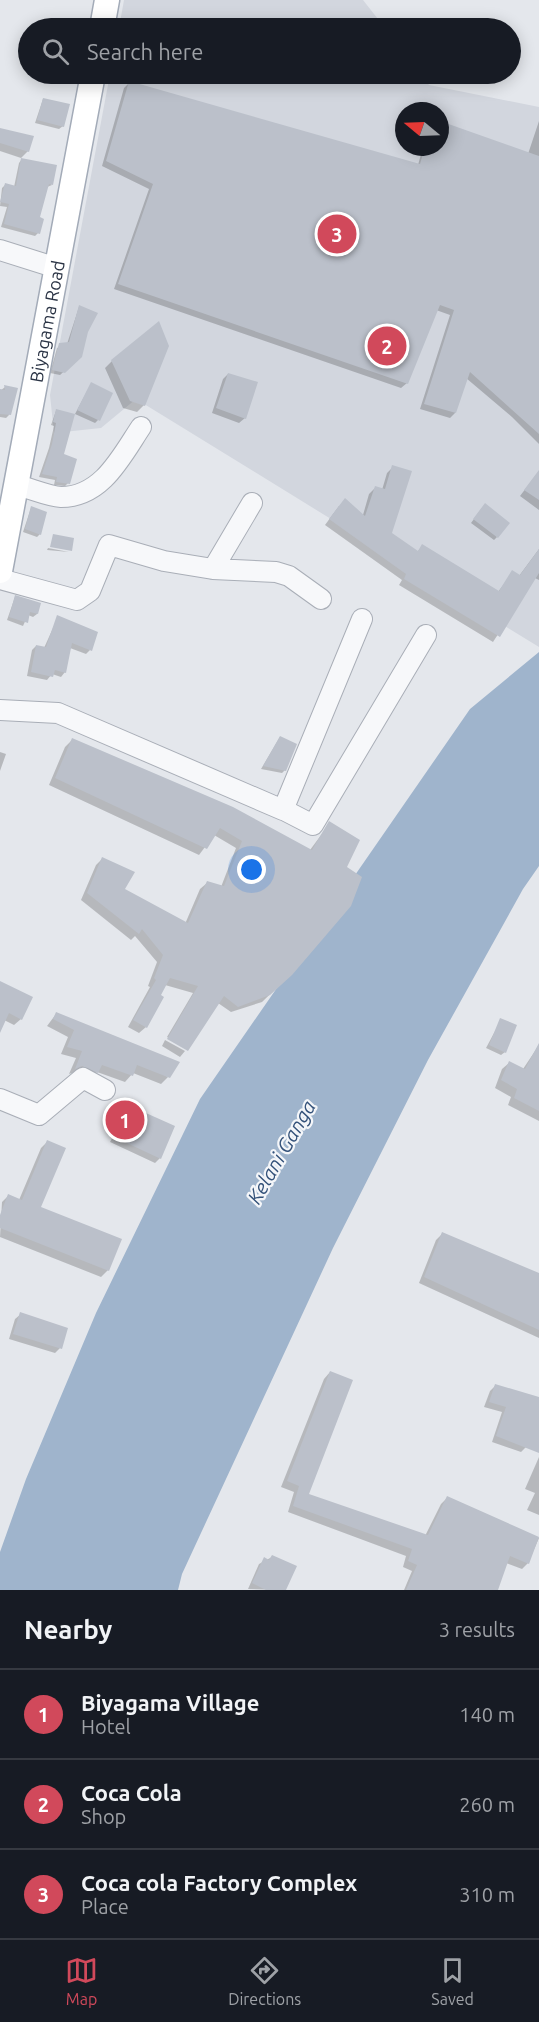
<!DOCTYPE html>
<html lang="en">
<head>
<meta charset="utf-8">
<style>
	:root { --surface:#171b24; --page:#20242c; --text:#f1f3f6; --muted:#9ea1a6; --line:#363941; --accent:#d1495b }
	body { margin:0; font-family:Ubuntu,sans-serif; background:var(--page); color:var(--text) }
	.compass { position:absolute; left:395px; top:102px; width:54px; height:54px; border-radius:50%; background:var(--surface); box-shadow:0 3px 15px #0003; rotate:289deg }
	.you { position:absolute; left:252px; top:870px; width:21px; height:21px; margin:-15px; border:4px solid #fff; border-radius:50%; background:#1a73e8; box-shadow:0 0 0 9px #1a73e833 }
	.badge { display:grid; place-items:center; width:39px; height:39px; border-radius:50%; background:var(--accent); color:#fff; font-size:20px; font-weight:700 }
	.pin { position:absolute; translate:-50% -50%; border:3px solid #fff; box-shadow:0 2px 6px #0006 }
	.list { margin:0; padding:0; list-style:none }
	h2 { display:flex; justify-content:space-between; align-items:center; height:78px; margin:0; padding:0 24px; font-size:26px }
	h2 small { font-size:20px; font-weight:400; color:var(--muted) }
	.list li { display:grid; grid-template-columns:39px 1fr auto; gap:18px; align-items:center; box-sizing:border-box; height:90px; padding:0 24px; border-top:2px solid var(--line) }
	.list b { display:block; font-size:22px; white-space:nowrap }
	.list p { margin:0; font-size:20px; white-space:nowrap; color:var(--muted) }
	.list em { font-size:20px; font-style:normal; color:var(--muted) }
	.icon { flex:none; width:33px; height:33px; fill:none; stroke:currentColor; stroke-width:2; stroke-linecap:round; stroke-linejoin:round }
	.map { position:relative; flex:none; width:539px; height:1590px; overflow:hidden }
	.search { position:absolute; background:var(--surface); box-shadow:0 3px 15px #0003; left:18px; right:18px; top:18px; height:66px; display:flex; align-items:center; gap:15px; box-sizing:border-box; padding:0 21px; border-radius:33px; color:var(--muted); font-size:22px }
	.sheet { height:348px; background:var(--surface) }
	nav { display:flex; justify-content:space-around; align-items:center; box-sizing:border-box; height:84px; border-top:2px solid var(--line); background:var(--surface); font-size:16px; color:var(--muted) }
	nav a { display:grid; justify-items:center; gap:3px }
	nav .on { color:var(--accent) }
	.map>svg:first-child { display:block }
	.built { fill:#d2d6de; fill-rule:evenodd }
	.water { fill:#9fb4cc }
	.shadow { fill:#0003 }
	.building { fill:#bbc0ca }
	.lines { fill:none; stroke-linecap:round; stroke-linejoin:round }
	.minor-casing { stroke:#a9aeb7; stroke-width:22 }
	.major-casing { stroke:#a3abb8; stroke-width:27 }
	.minor { stroke:#f7f8fa; stroke-width:20 }
	.major { stroke:#fff; stroke-width:24 }
	.labels { text-anchor:middle; dominant-baseline:central; stroke-width:4.5; stroke-linejoin:round; paint-order:stroke }
	.street-label { font-size:18px; fill:#2b3445; stroke:#f4f6f9 }
	.water-label { font-size:20px; font-style:italic; fill:#34527a; stroke:#f4f6f9 }
</style>
</head>
<body>
<div class="map">
<svg width="539" height="1590" viewBox="0 0 539 1590">
	<rect width="100%" height="100%" fill="#e4e7ec"/>
	<path class="built" d="M124,0H363L385,28H119Z
		M110,74H420L429,85L539,107V647L136,399L101,428L54,433L50,395ZM404,111H440V147H404Z"/>
	<path class="water" d="M539,652V866L523,889L428,1060L333,1248L182,1574L178,1590H0V1552L26,1479L96,1313L200,1099L470,709Z"/>
	<path class="shadow" d="M129,83L418,165L423,147H440V123L528,154L539,121V444L512,417L466,378L455,413L450,418L420,409L450,315L436,310L407,383L401,388L114,289L149,189L102,166L124,88Z
		M43,99L63,126L59,129L35,123Z
		M0,129L28,151L21,158L0,151Z
		M22,159L52,185L47,187L38,218V233L35,236L1,227L7,207L0,206L2,188L5,185L14,187L19,163Z
		M79,307L87,331L81,356L60,375L50,373L57,348L67,344Z
		M112,361L144,405L137,412L123,408L105,368Z
		M228,374L245,418L239,423L212,413L223,379Z
		M91,384L98,420L95,423L75,414Z
		M5,387L9,415L6,418L0,417V391Z
		M56,411L68,483L65,486L54,485L55,480L39,477L49,448L54,426L51,425Z
		M393,467L391,534L417,552L423,546L498,592L513,572L519,576L539,549V580L535,578L493,642L399,585L402,580L325,525L339,506L363,515L369,494L375,488L382,490L387,473Z
		M539,471V510L520,496Z
		M31,508L40,534L37,537L23,532Z
		M482,508L497,537L494,540L471,523Z
		M48,548L69,552L47,550Z
		M15,597L39,604L37,614L33,617L28,615L23,626L7,620Z
		M58,617L90,650L86,654L70,648L65,672L61,677L52,674L47,680L27,676L32,650L36,646L44,648Z
		M280,737L285,770L282,773L261,769Z
		M72,740L310,850L330,823L291,974L262,1002L231,1012L218,1003L187,1049L167,1037L193,993L165,985L146,1027L139,1033L128,1027L150,987L148,986L157,962L135,936L131,940L81,900L96,865L102,859L123,889L185,924L200,889L207,883L221,887L236,848L214,835L199,855L49,785L65,747Z
		M0,752L6,754L0,771Z
		M0,982L21,1019L14,1025L4,1020L0,1029Z
		M56,1014L168,1077L161,1084L133,1073L125,1082L97,1072L90,1079L75,1072L69,1074L76,1058L61,1054L68,1037L47,1026Z
		M501,1020L505,1052L501,1055L486,1048Z
		M165,1040L185,1051L180,1057L162,1046Z
		M539,1045V1121L508,1105L511,1097L495,1088L502,1069L509,1063L523,1069Z
		M129,1107L160,1158L155,1163L110,1142Z
		M47,1142L39,1208L108,1270L101,1277L0,1237L2,1202L8,1196L19,1200L41,1148Z
		M442,1234L539,1275V1338L419,1283L436,1240Z
		M21,1314L60,1348L55,1353L9,1339L15,1319Z
		M330,1372L307,1495L425,1536L441,1504L447,1498L539,1538L528,1563L522,1569L506,1563L497,1590H404L412,1571L403,1567L406,1556L288,1512L294,1492L281,1487L324,1379Z
		M495,1386L539,1399L526,1447L521,1452L492,1442L502,1412L484,1407L490,1391Z
		M539,1457V1515L527,1510L535,1493L525,1489Z
		M272,1557L284,1590L248,1589L259,1564Z"/>
	<path class="building" d="M129,81L420,164L425,147H440V121L539,156V434L470,372L456,413L424,404L454,310L440,305L408,384L118,284L153,184L106,161Z
		M43,98L70,104L64,127L37,120Z
		M0,128L34,136L29,152L0,143Z
		M21,158L57,165L53,185L49,184L40,217L44,219L40,234L4,224L9,204L0,202L5,183L16,186Z
		M79,305L98,313L88,332L82,357L65,373L52,370L59,343L69,342Z
		M159,321L169,346L145,406L130,401L111,360Z
		M228,373L258,382L246,419L216,408Z
		M91,382L113,393L100,421L77,410Z
		M4,385L18,388L11,415L0,414V389L5,390Z
		M56,409L75,414L64,454L77,459L70,484L56,482L57,477L42,474L52,444L56,423L53,422Z
		M392,465L412,471L392,533L418,551L422,544L499,591L512,570L520,575L539,549V573L500,637L404,579L406,574L329,519L345,498L365,516L375,486L385,489Z
		M539,470V500L524,490Z
		M485,503L510,523L498,538L473,519Z
		M31,506L47,512L41,535L25,529Z
		M53,534L74,538L72,551L50,547Z
		M15,595L41,603L38,614L30,612L28,623L9,617Z
		M57,615L98,632L92,651L72,643L66,673L55,670L53,677L31,672L36,645L46,647Z
		M280,736L297,744L286,771L263,766Z
		M72,738L233,807L312,850L329,821L360,840L347,867L362,877L351,906L292,975L270,995L238,1007L224,996L188,1051L167,1039L198,986L170,978L161,995L164,997L147,1028L133,1020L156,980L154,978L163,955L142,929L139,934L87,893L102,857L135,872L125,889L188,923L207,881L224,886L242,841L220,828L207,849L55,778Z
		M0,981L33,997L22,1020L9,1013L0,1033Z
		M56,1012L108,1033L180,1062L170,1078L137,1065L133,1076L102,1065L98,1073L82,1066L75,1069L82,1051L67,1047L74,1030L53,1019Z
		M500,1018L517,1025L506,1053L489,1045Z
		M539,1043V1111L514,1098L517,1089L501,1080L509,1061L525,1069Z
		M128,1105L175,1126L161,1159L114,1137Z
		M47,1140L66,1148L41,1207L122,1239L109,1271L0,1228V1215L8,1194L22,1200Z
		M442,1232L539,1273V1330L424,1277Z
		M20,1312L68,1328L62,1349L13,1334Z
		M330,1371L353,1380L309,1494L428,1535L447,1496L539,1537L529,1564L510,1556L498,1590H406L417,1565L408,1561L412,1549L293,1506L299,1486L287,1481Z
		M495,1384L539,1397V1453L496,1436L506,1407L489,1402Z
		M272,1555L297,1566L286,1590H266L252,1583L264,1557L269,1560Z"/>
	<g class="lines">
		<g class="minor-casing">
			<path id="minor" d="M0,250L57,268
				M16,485C30,488 47,496 61,497C102,497 121,457 141,427
				M213,569L252,503
				M0,579L77,600L90,591L109,545L164,561L213,569L276,572L289,576L321,599
				M0,710L58,713L283,810L362,619
				M280,808L313,825L426,635
				M0,1099L39,1115L83,1078L105,1090"/>
		</g>
		<g class="major-casing">
			<g id="major">
				<path d="M102,28L107,0"/>
				<path id="s1" d="M0,571L93,74"/>
			</g>
		</g>
		<use href="#minor" class="minor"/>
		<use href="#major" class="major"/>
	</g>
	<g class="labels">
		<g class="street-label">
			<text stroke="none"><textPath href="#s1" startOffset="254">Biyagama Road</textPath></text>
		</g>
		<g class="water-label">
			<text transform="translate(281 1152) rotate(-60)">Kelani Ganga</text>
		</g>
	</g>
</svg>
<svg class="compass" viewBox="-18 -18 36 36"><path d="M0-13l5 13h-10z" fill="#e53935"/><path d="M0 13l5-13h-10z" fill="#9ea1a6"/></svg>
<div class="you"></div>
<div class="pin badge" style="left:125px;top:1120px">1</div>
<div class="pin badge" style="left:387px;top:346px">2</div>
<div class="pin badge" style="left:337px;top:234px">3</div>
<div class="search"><svg class="icon" aria-label="search" viewBox="0 0 24 24"><circle cx="10" cy="10" r="6"/><path d="M15 15l6 6"/></svg>Search here</div>
</div>
<section class="sheet">
<h2>Nearby<small>3 results</small></h2>
<ul class="list">
<li><span class="badge">1</span><div><b>Biyagama Village</b><p>Hotel</p></div><em>140 m</em></li>
<li><span class="badge">2</span><div><b>Coca Cola</b><p>Shop</p></div><em>260 m</em></li>
<li><span class="badge">3</span><div><b>Coca cola Factory Complex</b><p>Place</p></div><em>310 m</em></li>
</ul>
</section>
<nav>
<a class="on"><svg class="icon" aria-label="map" viewBox="0 0 24 24"><path d="M3 6l6-2 6 2 6-2v14l-6 2-6-2-6 2zM9 4v14M15 6v14"/></svg>Map</a>
<a><svg class="icon" aria-label="directions" viewBox="0 0 24 24"><path d="M12 3l9 9-9 9-9-9zM9 14v-3h6M13 9l2 2-2 2"/></svg>Directions</a>
<a><svg class="icon" aria-label="saved" viewBox="0 0 24 24"><path d="M7 4h10v16l-5-4-5 4z"/></svg>Saved</a>
</nav>
</body>
</html>
